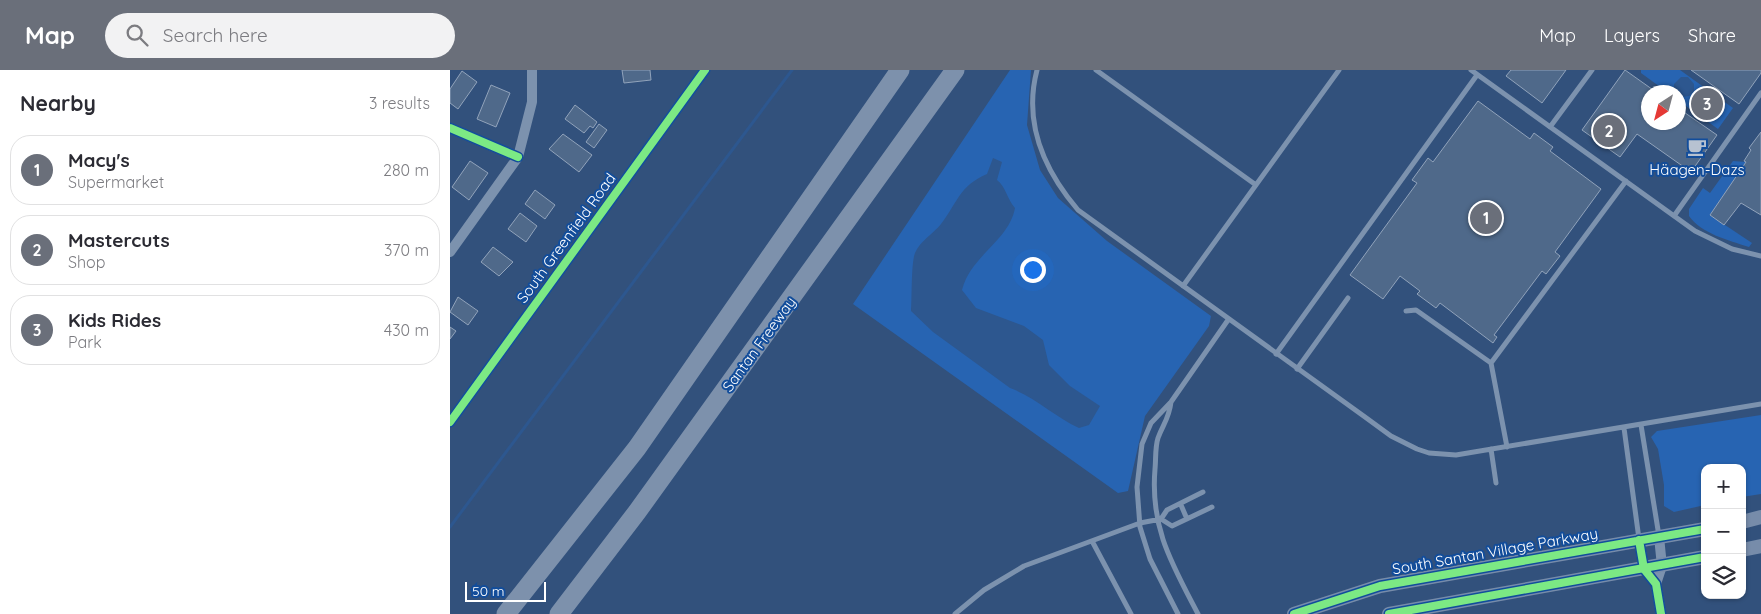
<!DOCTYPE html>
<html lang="en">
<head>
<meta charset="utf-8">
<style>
	:root { --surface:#fff; --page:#f2f2f3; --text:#2b2b33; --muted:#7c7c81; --line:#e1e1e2; --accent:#6a6f7a }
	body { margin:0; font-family:Quicksand,sans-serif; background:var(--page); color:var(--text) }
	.controls { position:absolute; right:15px; bottom:15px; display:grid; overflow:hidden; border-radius:10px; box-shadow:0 1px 4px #0004 }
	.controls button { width:45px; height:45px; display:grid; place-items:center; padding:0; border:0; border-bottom:1px solid var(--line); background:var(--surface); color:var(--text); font:25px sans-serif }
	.compass { position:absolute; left:1191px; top:15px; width:45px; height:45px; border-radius:50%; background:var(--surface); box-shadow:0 1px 4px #0004; rotate:216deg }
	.scale { position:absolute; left:15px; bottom:12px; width:81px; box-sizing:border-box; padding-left:5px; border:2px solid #fff; border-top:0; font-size:14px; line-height:18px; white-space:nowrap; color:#fff; -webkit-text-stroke:4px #124d9b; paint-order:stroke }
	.you { position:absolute; left:582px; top:199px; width:18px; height:18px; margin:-12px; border:4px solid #fff; border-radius:50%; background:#1a73e8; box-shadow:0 0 0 8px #1a73e833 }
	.badge { display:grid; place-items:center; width:32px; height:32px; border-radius:50%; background:var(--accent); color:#fff; font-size:16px; font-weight:700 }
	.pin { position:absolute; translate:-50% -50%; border:2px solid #fff; box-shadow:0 1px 5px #0006 }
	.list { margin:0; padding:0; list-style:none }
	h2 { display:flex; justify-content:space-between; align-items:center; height:65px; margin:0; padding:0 20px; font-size:21px }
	h2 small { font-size:16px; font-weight:400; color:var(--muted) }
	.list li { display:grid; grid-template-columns:32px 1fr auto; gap:15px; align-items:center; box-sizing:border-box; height:70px; margin:0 10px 10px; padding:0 10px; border:1px solid var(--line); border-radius:20px }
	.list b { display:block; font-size:19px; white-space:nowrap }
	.list p { margin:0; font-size:16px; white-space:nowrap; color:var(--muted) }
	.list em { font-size:16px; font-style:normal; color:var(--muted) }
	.icon { flex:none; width:28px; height:28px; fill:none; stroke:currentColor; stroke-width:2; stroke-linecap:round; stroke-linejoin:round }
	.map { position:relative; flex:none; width:1311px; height:544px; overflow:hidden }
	header { display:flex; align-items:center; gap:30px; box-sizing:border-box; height:70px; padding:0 25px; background:var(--accent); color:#fff }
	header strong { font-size:24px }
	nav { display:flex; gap:28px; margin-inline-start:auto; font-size:18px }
	.search { width:350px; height:45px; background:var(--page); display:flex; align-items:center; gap:12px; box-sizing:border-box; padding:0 18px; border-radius:28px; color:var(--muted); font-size:19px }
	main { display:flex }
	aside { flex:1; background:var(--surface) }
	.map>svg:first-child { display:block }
	.green { fill:#2764b2 }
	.water { fill:#2d578f }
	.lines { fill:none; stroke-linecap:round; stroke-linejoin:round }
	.stream { stroke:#2d578f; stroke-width:3 }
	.building { fill:#4f698a; stroke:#91a3bb }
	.lane { stroke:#7c92ae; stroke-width:5 }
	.street { stroke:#7c92ae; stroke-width:10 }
	.secondary { stroke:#778caa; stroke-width:14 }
	.highway { stroke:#7d91ac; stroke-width:19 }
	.cycleway-casing { stroke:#124d9b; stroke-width:11 }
	.cycleway { stroke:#7ce984; stroke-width:8 }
	.labels { text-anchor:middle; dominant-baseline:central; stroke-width:4; stroke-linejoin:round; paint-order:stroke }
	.poi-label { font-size:15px; fill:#fff; stroke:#124d9b }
	.street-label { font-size:15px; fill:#fff; stroke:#124d9b }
</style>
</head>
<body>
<header>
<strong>Map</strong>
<div class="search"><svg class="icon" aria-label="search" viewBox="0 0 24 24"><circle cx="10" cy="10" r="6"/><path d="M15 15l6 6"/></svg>Search here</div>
<nav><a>Map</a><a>Layers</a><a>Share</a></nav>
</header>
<main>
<aside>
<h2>Nearby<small>3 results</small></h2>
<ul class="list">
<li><span class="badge">1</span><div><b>Macy's</b><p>Supermarket</p></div><em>280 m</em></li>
<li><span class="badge">2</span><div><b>Mastercuts</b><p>Shop</p></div><em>370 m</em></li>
<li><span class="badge">3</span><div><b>Kids Rides</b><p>Park</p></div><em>430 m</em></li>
</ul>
</aside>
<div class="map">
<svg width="1311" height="544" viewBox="0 0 1311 544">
	<rect width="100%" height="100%" fill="#32517c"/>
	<path class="green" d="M560,0H581L577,55L590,100L608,128L657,171L761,246L759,256L695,346L678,421L668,423L403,234Z
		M1191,0H1230L1283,38L1268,59L1229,31L1228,22H1217L1191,3Z
		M1283,91L1296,92L1260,145L1302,173L1299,177C1278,170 1252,164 1239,146V139L1253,118L1260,123Z
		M1311,345V424L1292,427V398H1255V435L1224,442L1214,436V415L1208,379L1201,367L1207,361Z"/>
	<path class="water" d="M1231,7H1238L1244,14V21L1239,26L1232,27L1224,20V14Z
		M543,88L552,92L547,110C556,117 557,129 565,138C559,171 521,185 512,220L526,238L574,256L593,270L599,295L620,316L650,336L639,355L629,358C605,347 585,327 560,318L483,262L461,241C462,229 461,193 465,183C470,171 483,164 491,154C508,132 509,116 537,104Z"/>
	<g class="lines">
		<path class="stream" d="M0,457L342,0"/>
	</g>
	<path class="building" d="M172,0H200L201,10L174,13Z
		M1061,0H1116L1092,33L1056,6Z
		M1175,0L1206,22H1198V52H1228V38L1267,65L1241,102L1187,64L1170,87L1132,60Z
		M1241,0H1311V3L1289,34Z
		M12,1L27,12L8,39L0,33V19Z
		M41,15L60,23L46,57L27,49Z
		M1028,31L1080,69L1084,63L1103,77L1100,81L1151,119L1105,182L1110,186L1096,204L1092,201L1044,265L1047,267L1043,273L990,233L986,238L967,224L970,221L950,206L933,229L900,205L967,113L962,110L978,88L983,92Z
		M125,35L147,52L143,58L140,56L134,63L115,49Z
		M149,54L157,60L144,78L136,72Z
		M1311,62V145L1291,133L1274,155L1260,145L1296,92L1294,91L1301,80L1299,78Z
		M113,64L142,85L129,102L99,79Z
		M20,91L38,103L19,130L2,117Z
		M85,120L105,135L95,149L75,134Z
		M70,143L87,156L76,172L58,159Z
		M43,177L63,192L49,206L31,192Z
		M8,227L28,241L18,255L0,242Z
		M0,257L6,261L0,269Z"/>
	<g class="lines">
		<path class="lane" d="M587,0C573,53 594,100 628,140L915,347L941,366L967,379L979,383L1006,385L1311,334
			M646,0L806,115
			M1021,0L1245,161L1282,179L1311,186
			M1100,57L1142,0
			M1224,146L1311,23
			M733,216L889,0
			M956,241L966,240L1041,293L1057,377
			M826,284L1027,5
			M1041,293L1176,111
			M847,299L898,228
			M721,332C719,349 713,354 708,368C705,377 706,389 705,399C700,458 722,494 748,544
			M1191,355L1209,466
			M1174,358L1189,469
			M1041,379L1046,413
			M731,435L737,449
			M711,449L717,440L753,422
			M642,471L681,544
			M505,544L534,520L574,496L690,453L711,449L722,456L762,437
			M728,544L700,489L690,457L687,417L692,374L701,353L721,332L778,250"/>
		<path class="street" d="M0,58L68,87
			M0,182L68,87L82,32V0
			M0,352L255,0
			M1189,470L1194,499L1206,514L1211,544
			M1206,514L1212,496L1209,467"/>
		<path class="secondary" d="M1292,452L1311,447
			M1292,480L1311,476
			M844,544L930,516L1255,459
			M939,544L1255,487"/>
		<path class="highway" d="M56,544L187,378L450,0
			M109,544L187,442L505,0"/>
		<g class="cycleway-casing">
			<path id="cycleway" d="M0,58L68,87
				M0,352L255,0
				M1189,470L1194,499L1206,514L1211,544
				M844,544L930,516L1255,459
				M939,544L1255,487"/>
		</g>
		<use href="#cycleway" class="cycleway"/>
	</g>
	<defs>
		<g id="cafe-bare" transform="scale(1.5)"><path d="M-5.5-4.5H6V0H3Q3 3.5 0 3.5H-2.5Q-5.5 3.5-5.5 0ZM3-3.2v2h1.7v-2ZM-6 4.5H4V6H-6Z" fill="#b7c2d1" stroke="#124d9b" stroke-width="2.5" paint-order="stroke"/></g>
	</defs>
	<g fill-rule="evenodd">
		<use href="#cafe-bare" x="1247" y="77"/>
	</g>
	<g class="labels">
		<g class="poi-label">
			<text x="1247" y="99">Häagen-Dazs</text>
		</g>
		<g class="street-label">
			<text transform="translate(116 168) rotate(-54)">South Greenfield Road</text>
			<text transform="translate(309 274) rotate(-54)">Santan Freeway</text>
			<text transform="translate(1045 481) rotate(-10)">South Santan Village Parkway</text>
		</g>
	</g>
</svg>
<div class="controls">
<button>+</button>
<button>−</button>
<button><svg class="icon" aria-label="layers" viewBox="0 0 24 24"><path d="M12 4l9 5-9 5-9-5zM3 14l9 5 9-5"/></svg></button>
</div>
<svg class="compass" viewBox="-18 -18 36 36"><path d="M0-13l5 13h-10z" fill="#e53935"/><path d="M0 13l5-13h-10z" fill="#7c7c81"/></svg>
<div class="scale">50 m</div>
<div class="you"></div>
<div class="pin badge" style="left:1036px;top:148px">1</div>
<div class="pin badge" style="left:1159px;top:61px">2</div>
<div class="pin badge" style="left:1257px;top:34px">3</div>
</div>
</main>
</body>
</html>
